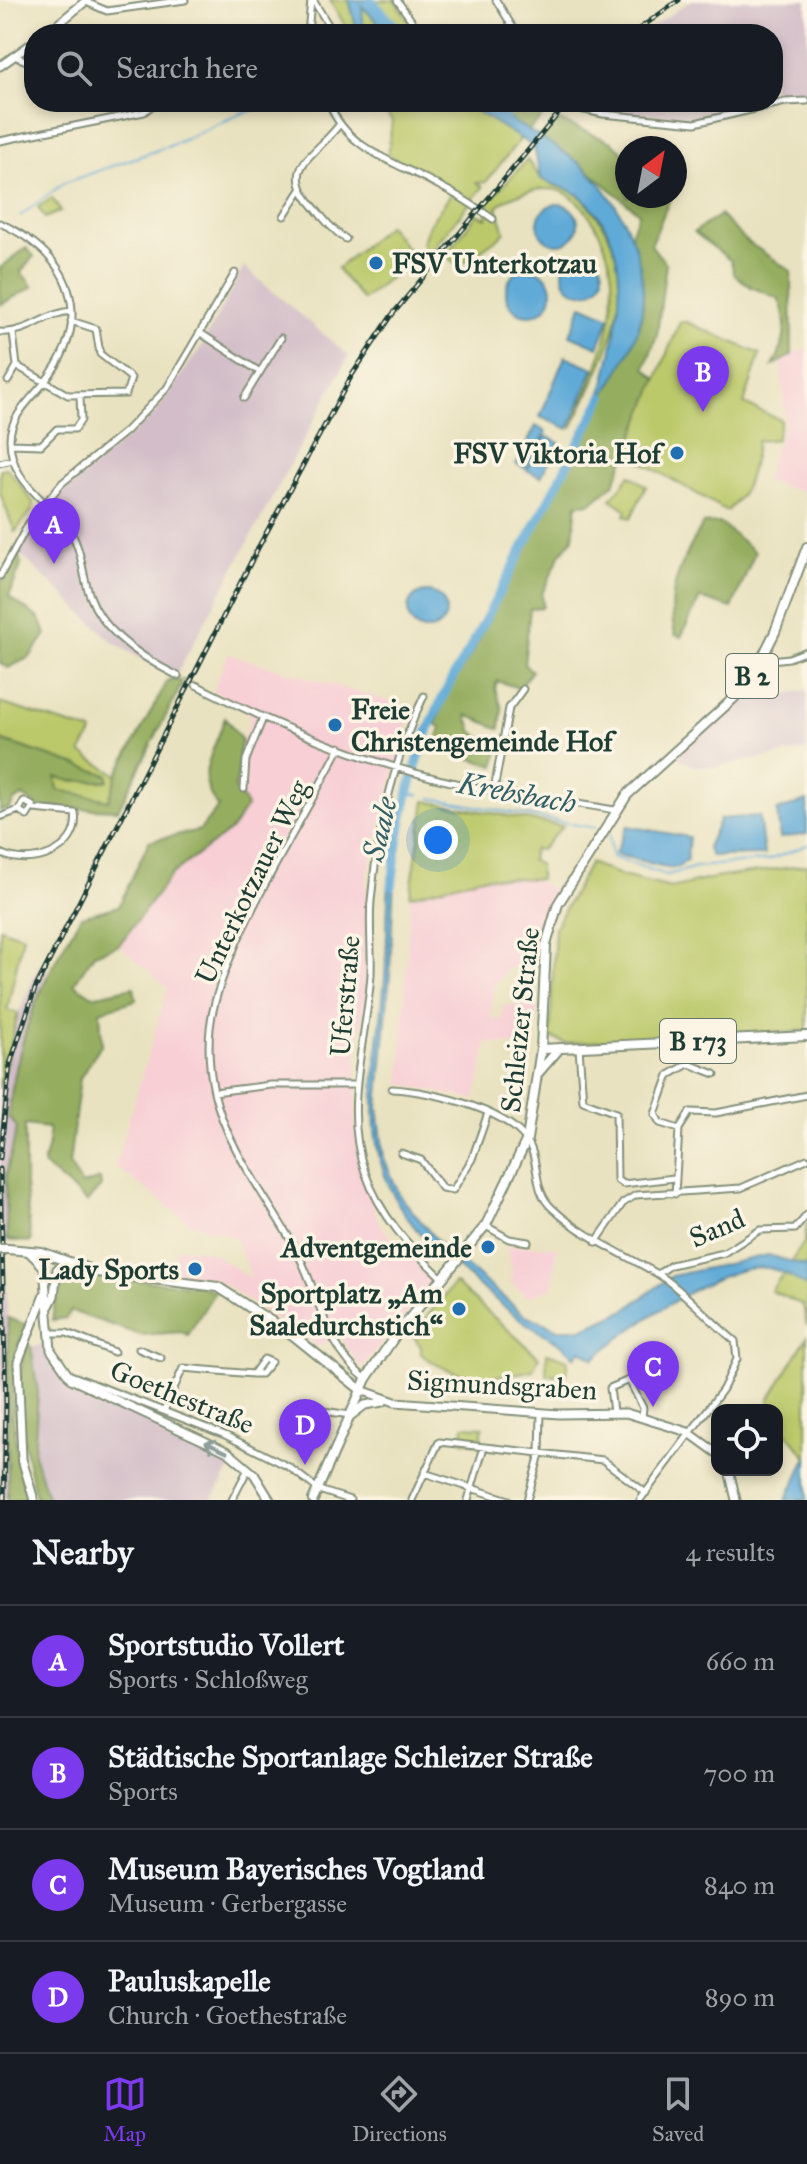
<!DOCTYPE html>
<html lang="en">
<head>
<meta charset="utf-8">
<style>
	:root { --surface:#171b24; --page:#20242c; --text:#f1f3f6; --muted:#9ea1a6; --line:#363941; --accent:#7c3aed }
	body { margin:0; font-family:"IM FELL Great Primer",serif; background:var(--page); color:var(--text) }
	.controls { position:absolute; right:24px; bottom:24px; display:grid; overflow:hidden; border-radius:16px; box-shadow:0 4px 12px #0003 }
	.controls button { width:72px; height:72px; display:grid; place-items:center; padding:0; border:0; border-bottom:2px solid var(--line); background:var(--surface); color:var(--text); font:40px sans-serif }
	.compass { position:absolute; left:615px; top:136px; width:72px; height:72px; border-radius:50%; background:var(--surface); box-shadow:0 4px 12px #0003; rotate:32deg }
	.you { position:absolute; left:438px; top:840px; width:28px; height:28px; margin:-20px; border:6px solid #fff; border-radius:50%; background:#1a73e8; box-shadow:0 0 0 12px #1a73e833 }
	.badge { display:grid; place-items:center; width:52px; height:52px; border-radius:50%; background:var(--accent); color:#fff; font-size:26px; font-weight:700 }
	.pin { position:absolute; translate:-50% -66px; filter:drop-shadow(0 2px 4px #0008) }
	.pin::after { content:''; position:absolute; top:42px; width:28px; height:24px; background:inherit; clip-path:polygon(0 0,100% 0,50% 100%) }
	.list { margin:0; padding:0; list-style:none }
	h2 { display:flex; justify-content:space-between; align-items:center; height:104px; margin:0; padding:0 32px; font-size:34px }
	h2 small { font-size:26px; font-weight:400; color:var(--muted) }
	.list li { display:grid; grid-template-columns:52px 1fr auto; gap:24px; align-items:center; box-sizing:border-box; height:112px; padding:0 32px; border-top:2px solid var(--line) }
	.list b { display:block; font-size:30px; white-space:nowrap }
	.list p { margin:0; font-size:26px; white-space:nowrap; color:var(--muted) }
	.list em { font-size:26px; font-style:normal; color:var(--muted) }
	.icon { flex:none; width:44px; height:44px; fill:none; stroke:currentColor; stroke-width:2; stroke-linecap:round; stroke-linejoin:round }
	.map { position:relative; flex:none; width:807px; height:1500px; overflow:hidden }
	.search { position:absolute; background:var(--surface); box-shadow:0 4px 12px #0003; left:24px; right:24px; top:24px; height:88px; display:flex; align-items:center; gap:20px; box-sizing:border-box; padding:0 28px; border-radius:32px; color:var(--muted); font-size:30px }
	.sheet { height:552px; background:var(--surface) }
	nav { display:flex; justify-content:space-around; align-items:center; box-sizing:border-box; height:112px; border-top:2px solid var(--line); background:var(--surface); font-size:22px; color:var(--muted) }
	nav a { display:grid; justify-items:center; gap:4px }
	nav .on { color:var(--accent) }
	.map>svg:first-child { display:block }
	.built { fill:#f7cfd5 }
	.industrial { fill:#d2bdc8 }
	.green { fill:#bcc96b; stroke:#6e8350; stroke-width:2 }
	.forest { fill:#95ad5f; stroke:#5a754a; stroke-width:2 }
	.water { fill:#60aad8; stroke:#407486; stroke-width:2 }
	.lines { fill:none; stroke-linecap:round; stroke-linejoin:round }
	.stream { stroke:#60aad8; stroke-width:2 }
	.river { stroke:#60aad8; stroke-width:9 }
	.street-tunnel { stroke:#c1c1a4; stroke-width:5; stroke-dasharray:5 2.5; stroke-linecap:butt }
	.street-casing { stroke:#84907a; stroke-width:9 }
	.secondary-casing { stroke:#84907a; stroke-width:11 }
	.primary-casing { stroke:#84907a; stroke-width:12 }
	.street { stroke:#fff; stroke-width:5 }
	.secondary { stroke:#fff; stroke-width:7 }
	.primary { stroke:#fff; stroke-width:8 }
	.rail-casing { stroke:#1f3d34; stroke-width:5 }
	.rail { stroke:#fcf5e5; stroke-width:2; stroke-dasharray:6; stroke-linecap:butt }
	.primary-bridge-casing { stroke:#84907a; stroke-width:12; stroke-linecap:butt }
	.primary-bridge { stroke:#fff; stroke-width:8 }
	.oneway { stroke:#8f9e9a }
	.poi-dot { fill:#1f6fb2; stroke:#fcf5e5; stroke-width:3 }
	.labels { text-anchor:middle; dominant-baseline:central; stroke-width:7; stroke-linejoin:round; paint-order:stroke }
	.shield { fill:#fcf5e5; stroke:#617469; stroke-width:2 }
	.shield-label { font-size:26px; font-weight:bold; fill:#1f3d34 }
	.poi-label { font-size:28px; font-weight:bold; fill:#1f3d34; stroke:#fcf5e5; text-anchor:end }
	.street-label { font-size:28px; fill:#1f3d34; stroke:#fcf5e5 }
	.water-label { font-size:30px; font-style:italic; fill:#325e65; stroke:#fcf5e5 }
</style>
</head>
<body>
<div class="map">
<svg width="807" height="1500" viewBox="0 0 807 1500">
	<rect width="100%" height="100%" fill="#fcf5e5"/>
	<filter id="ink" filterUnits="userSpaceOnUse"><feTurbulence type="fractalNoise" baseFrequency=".0125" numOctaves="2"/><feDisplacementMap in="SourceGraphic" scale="16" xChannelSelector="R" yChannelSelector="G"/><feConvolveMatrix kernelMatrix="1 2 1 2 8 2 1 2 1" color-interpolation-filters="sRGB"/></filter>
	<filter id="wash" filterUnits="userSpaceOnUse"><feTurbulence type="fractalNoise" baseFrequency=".006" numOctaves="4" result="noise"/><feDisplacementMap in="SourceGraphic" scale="32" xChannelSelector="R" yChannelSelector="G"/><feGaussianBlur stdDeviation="1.8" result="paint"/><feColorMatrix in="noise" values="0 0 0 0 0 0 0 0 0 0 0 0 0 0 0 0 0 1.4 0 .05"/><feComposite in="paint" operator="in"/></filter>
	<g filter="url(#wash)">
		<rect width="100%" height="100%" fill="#e9e2c0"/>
		<path class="built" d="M807,347V493L764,481L785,421L781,361Z
			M228,654L411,708L367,877L366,988L357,1056L355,1128L363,1180L381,1227L435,1281L361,1368L339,1336L318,1347L216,1279L173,1272L177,1248L209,1251L252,1279L235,1238L189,1222L115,1166L168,988L119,945L235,787L241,769L237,756L251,717L240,705L213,691Z
			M482,877L532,879L559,892L548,908L540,968L510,967L493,985L491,1019L501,1020L503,1006L538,1005L535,1037H525L524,1045L487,1043L475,1100L400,1084L410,896Z
			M506,1245L557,1247L552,1288L528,1297L510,1282L512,1270Z"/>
		<path class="industrial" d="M692,0H807V95L773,98V34H641Z
			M591,102H756L701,118L620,112Z
			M244,267L349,356L174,679L113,642L18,552L42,511L154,415L200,348Z
			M807,690V750L715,767L694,766L677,757L744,694L764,698Z
			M40,964L48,969L24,1032L13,1078L8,1117L17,1127L6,1175L7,1243L0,1242V1089L16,1019Z
			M0,1253H5L9,1346L8,1500H0Z
			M45,1344L70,1384L234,1462L212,1500H48L34,1454L37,1383L31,1347Z"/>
		<path class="green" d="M330,0H349L358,34H350Z
			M371,0H394L418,34H402Z
			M363,7L388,34H364L360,8Z
			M378,102H462L521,138L486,182L477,183L483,187L428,254L422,244L429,225L453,191L388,155L392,121Z
			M527,160C534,167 538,178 547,182C560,189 574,189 585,201C653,276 608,352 572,428C600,359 637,289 591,218C580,202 567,189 547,189C534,189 504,196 497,208L505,232C501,238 469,257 458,267L446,255L477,214L487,218L489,207L485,205Z
			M52,198L61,211L45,218L38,207Z
			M388,225L414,257L363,300L337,269Z
			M680,322H687L760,354L744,404L781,420L776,439L757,441C752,469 749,491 727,511L626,453Z
			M7,468L33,502V509L15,532L0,493V469Z
			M630,475L646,486L631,518L625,516L627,510L611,499Z
			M0,703L93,732L81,753L117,775L109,800L57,790L56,776L72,781H107L108,775L0,740Z
			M425,801L563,826L541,850L534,849L531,860L539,864V879L482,877L410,896Z
			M590,863L622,876L671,888L714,878L807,865V1031L565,1043L550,1037L555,927Z
			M0,928L23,936L7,1010L18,1013L0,1089Z
			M807,1222V1326L803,1305L771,1291L805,1241Z
			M455,1283L539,1357L533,1370C490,1380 458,1382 421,1354V1347L412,1334Z
			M807,1337V1500H802L807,1457L777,1421V1410H771L769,1400Z
			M547,1353L568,1360L566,1374L546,1375Z
			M464,1426L483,1427L480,1444L462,1441Z"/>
		<path class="forest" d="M480,102H558L528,131Z
			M558,120L612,142L627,155V196H671L651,245L666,264L657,335L645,368L657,379L614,484L591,503L577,504L573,538L560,555L542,594L543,607L530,609L524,664L532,671L519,688L497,681L495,689L502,708L500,729L467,715L473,732L498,748L495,766L435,748L441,727L436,724L448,691L473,651L640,325L643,300L641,273L630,236L639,213L578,162L539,138Z
			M720,215L745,240L791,271L792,355L773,366C785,345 790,321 778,298L751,287L734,274L731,261L694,232Z
			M26,248L34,256L21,272L33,287L0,305V268Z
			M720,523L755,552L732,608L700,598L681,637L675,635C665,591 682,560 703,524Z
			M18,552L21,565L9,597L40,619L46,634L30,657L8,668L0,663V585Z
			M174,679L183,682L118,810L38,807L23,796L15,800L9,809L0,811V740L108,775V781H72L56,777L58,790L109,800L117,775L168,680Z
			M225,717L242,741C236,758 241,770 235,788L247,806L232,829L172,874L119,945L94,954L74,984L93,996L134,987L136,1000L100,1011L102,1043L80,1078L69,1164L82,1185L100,1179L101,1186L87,1202L43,1165L49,1140L48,1128L25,1125V1186L31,1242L7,1240L6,1175L17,1127L8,1117C18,1036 38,986 81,916L119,906L149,841L200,830L218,807C192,775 215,752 225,717Z
			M61,1269L92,1276L200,1286L215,1291L188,1335L182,1332L140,1335L71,1311L66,1318L52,1320Z
			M8,1318L27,1325C23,1335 17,1345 15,1355C10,1396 13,1462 30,1500H8Z
			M27,1344L31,1347L38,1393L34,1454L48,1500H37C25,1461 12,1383 27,1344Z"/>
		<path class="water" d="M349,0H371L402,34H388L362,6L364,34H358Z
			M462,102H479C512,122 548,139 579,163C622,197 653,268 640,322C634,351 612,380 599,405C614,339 644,248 580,196C568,187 553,186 541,179L534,147Z
			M538 224a20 20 0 1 1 40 0a20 20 0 1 1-40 0Z
			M563 273a20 20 0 1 1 40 0a20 20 0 1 1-40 0Z
			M506 292a23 23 0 1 1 46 0a23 23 0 1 1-46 0Z
			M582,305L610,317L598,347L570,335Z
			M565,356L594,368L569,429L540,417Z
			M536,426L546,432L526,469L516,464Z
			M546,436L559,443L541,477L527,470Z
			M408 611a19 19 0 1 1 38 0a19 19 0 1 1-38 0Z
			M807,801V834L780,838L777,811Z
			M759,816L764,855L711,856L707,847L720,819Z
			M627,826L689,837L687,860L678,867L669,868L615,854Z
			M390,874L394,875L390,973L378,1107L384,1159L400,1196L437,1241L523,1314L558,1329H581L624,1311L672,1276L768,1255L807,1266V1287C795,1279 783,1271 768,1268C722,1262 627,1329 594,1359L581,1350L575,1357C561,1340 544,1336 526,1323C497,1303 469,1277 441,1254C348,1174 376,1084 385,978C388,943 386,909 390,874Z
			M807,1457V1499L786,1500Z"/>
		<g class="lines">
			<path class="stream" d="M20,216L64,183L172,145L242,113L282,103
				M410,793L419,795
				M431,798L595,828
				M609,834L612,857L667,875L696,867L769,860L807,845"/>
			<path class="river" d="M371,0L403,34
				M479,102L505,118
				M392,886C400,806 424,720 468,652L603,397"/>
		</g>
	</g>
	<g filter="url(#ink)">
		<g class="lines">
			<path class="street-tunnel" d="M178,676L196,685"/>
			<g class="street-casing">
				<path id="street" d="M313,0L334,34
					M397,0L421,34
					M496,0L517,34
					M86,2L107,11L185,0
					M308,34L311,0
					M14,56L34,64
					M329,102C344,148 395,162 434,183C454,193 475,206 493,219
					M569,102L580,109L603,114L695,123L785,102L807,101
					M339,125C314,158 279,166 314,207C324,219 333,231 346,239
					M0,141L144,112L157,102
					M284,216L300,191
					M0,223C72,256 96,317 44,383C31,399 10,417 10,439C10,482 44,497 67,527C83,547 81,573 90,596C103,633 144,659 178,676
					M0,332C29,334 44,313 72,311
					M13,333L17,366L68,395L126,394L131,378L100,354L96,329L71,321
					M202,334L260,372
					M8,381L17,366
					M244,398L281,338
					M11,444L41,445L57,429H75L81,420L80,397
					M0,463L12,460
					M0,576L29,523L62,483L126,431L167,388L235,273
					M762,661L789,658L807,651
					M196,685C280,728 371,765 464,785C514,796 565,801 615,810
					M424,696C394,757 377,833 371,901C369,925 372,950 371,974C367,1039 342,1108 365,1172C380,1216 410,1248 443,1279
					M340,747C301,824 237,921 215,1002C207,1031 208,1064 214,1092C227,1149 267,1197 295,1248C320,1293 323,1345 366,1379
					M244,789L246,760L263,718
					M494,790L509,708L523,689
					M0,817L19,810L24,801L33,806L27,816L19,810
					M0,853C28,868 81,853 75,813L34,809
					M579,1048L583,1101L616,1113L617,1180L623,1184L674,1178
					M689,1064L715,1074
					M392,1089C431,1091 519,1111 532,1151C539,1172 535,1192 552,1208C583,1237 620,1252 656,1273C678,1285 712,1323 735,1341L737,1359L723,1389L640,1500
					M214,1092L271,1085H356
					M679,1129L660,1123L655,1114L669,1075L690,1063L692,1042
					M401,1153L421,1160L442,1188L453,1190L472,1159L488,1113
					M675,1194L679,1129L690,1112L716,1113L807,1095
					M486,1226L509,1239L528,1242
					M596,1242L623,1203L636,1195L741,1188L807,1159
					M658,1274L671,1265L724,1253L760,1230L795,1229L807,1215
					M49,1333H67L114,1352
					M139,1349L161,1358
					M68,1374L225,1435L289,1467L319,1490L350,1500
					M304,1408L350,1415
					M164,1411L183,1368L253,1374H261L271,1362L264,1359L253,1374
					M613,1412L610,1388L629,1380L643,1408L642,1417
					M424,1473L509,1500
					M232,1500L248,1469
					M412,1500L439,1442L603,1460L646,1493
					M468,1500L484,1447
					M527,1500L540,1454L541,1413"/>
			</g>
			<g class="secondary-casing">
				<path id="secondary" d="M46,34L87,0
					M0,66L34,42
					M28,1251L44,1267L51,1350L71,1379L228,1452L254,1474L270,1500
					M49,1306L54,1296L57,1269L67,1262
					M361,1390L395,1402L559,1414L626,1413L688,1432L717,1453
					M352,1415L365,1405L383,1402
					M729,1470L736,1500
					M34,1500L22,1459L18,1362L44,1295"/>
			</g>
			<g class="primary-casing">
				<path id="primary" d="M541,1049L807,1036
					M539,1072L559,1049
					M8,1249L41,1252L97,1272L218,1287L294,1336L361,1390
					M313,1500L366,1379L395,1336L486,1225L527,1139L541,1049L546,945L558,904L627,795L734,698L755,672L775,632L807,547"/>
			</g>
			<use href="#street" class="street"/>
			<use href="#secondary" class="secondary"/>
			<use href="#primary" class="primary"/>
			<g class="rail-casing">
				<path id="rail" d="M632,34L679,0
					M0,1158L10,1064L35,989L258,548L352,375L392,315L568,102
					M0,1169L6,1404L4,1500"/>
			</g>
			<use href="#rail" class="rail"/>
			<g class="primary-bridge-casing">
				<path id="primary-bridge" d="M0,1249H8"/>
			</g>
			<use href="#primary-bridge" class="primary-bridge"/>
		</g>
		<defs><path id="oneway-shaft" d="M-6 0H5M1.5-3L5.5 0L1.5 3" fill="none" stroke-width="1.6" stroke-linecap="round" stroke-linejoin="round" transform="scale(2)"/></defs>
		<use class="oneway" href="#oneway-shaft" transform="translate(216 1447) rotate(-155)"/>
	</g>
	<g class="poi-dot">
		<circle cx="376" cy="263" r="8"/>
		<circle cx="677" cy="453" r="8"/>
		<circle cx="335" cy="725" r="8"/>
		<circle cx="488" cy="1247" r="8"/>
		<circle cx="195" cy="1269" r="8"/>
		<circle cx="459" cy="1309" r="8"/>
	</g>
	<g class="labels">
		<g class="shield">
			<rect x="726" y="654" width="52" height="44" rx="6"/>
			<rect x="660" y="1019" width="76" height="44" rx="6"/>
		</g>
		<g class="shield-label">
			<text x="752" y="676">B 2</text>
			<text x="698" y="1041">B 173</text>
		</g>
		<g class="poi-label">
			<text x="392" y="263" text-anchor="start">FSV Unterkotzau</text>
			<text x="661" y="453">FSV Viktoria Hof</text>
			<text x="351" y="709" text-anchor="start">Freie<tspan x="351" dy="32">Christengemeinde Hof</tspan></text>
			<text x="472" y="1247">Adventgemeinde</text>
			<text x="179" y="1269">Lady Sports</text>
			<text x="443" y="1293">Sportplatz „Am<tspan x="443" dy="32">Saaledurchstich“</tspan></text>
		</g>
		<g class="street-label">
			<text transform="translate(252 882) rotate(-64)">Unterkotzauer Weg</text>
			<text transform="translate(345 996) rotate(-85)">Uferstraße</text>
			<text transform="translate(520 1020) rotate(-84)">Schleizer Straße</text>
			<text transform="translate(717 1228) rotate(-23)">Sand</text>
			<text transform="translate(502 1385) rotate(3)">Sigmundsgraben</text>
			<text transform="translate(182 1397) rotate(22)">Goethestraße</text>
		</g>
		<g class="water-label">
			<text transform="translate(517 793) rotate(10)">Krebsbach</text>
			<text transform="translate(380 829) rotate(-77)">Saale</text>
		</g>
	</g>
</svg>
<div class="controls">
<button><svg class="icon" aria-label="locate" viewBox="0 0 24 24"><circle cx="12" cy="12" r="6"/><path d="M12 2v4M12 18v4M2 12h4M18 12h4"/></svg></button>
</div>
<svg class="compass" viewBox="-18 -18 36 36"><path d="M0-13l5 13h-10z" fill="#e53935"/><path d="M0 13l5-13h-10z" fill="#9ea1a6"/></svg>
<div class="you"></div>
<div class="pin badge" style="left:54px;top:564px">A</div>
<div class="pin badge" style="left:703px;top:412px">B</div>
<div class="pin badge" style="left:653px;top:1407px">C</div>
<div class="pin badge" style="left:305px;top:1465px">D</div>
<div class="search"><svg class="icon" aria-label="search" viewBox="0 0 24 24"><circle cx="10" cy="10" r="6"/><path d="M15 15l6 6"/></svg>Search here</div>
</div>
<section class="sheet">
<h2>Nearby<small>4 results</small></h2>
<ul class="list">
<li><span class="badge">A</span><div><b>Sportstudio Vollert</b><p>Sports · Schloßweg</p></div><em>660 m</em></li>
<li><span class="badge">B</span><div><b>Städtische Sportanlage Schleizer Straße</b><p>Sports</p></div><em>700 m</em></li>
<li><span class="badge">C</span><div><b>Museum Bayerisches Vogtland</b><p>Museum · Gerbergasse</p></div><em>840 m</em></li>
<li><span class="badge">D</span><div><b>Pauluskapelle</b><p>Church · Goethestraße</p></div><em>890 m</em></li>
</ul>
</section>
<nav>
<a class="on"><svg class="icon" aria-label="map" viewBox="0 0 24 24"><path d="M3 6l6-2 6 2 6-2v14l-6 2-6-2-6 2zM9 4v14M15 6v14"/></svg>Map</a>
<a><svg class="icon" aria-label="directions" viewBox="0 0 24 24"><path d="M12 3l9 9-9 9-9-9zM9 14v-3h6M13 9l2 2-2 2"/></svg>Directions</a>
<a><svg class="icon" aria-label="saved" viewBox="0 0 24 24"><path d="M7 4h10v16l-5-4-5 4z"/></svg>Saved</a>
</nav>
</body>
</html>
